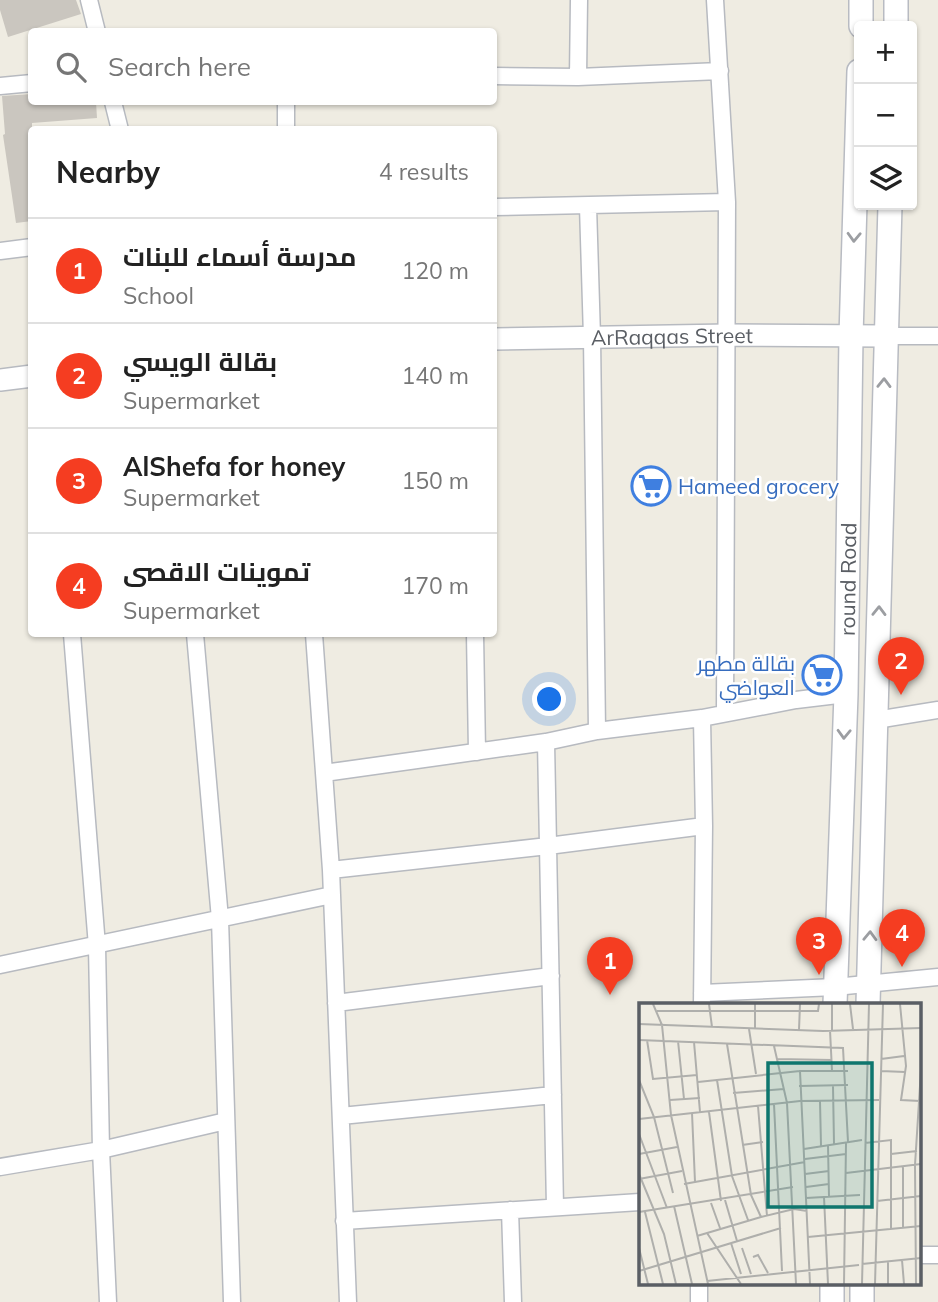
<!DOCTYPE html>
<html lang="en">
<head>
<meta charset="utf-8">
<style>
	:root { --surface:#fff; --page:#f6f6f6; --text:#222; --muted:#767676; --line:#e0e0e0; --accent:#f53d21 }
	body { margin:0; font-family:Mulish,Cairo,sans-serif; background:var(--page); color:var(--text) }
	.controls { position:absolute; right:21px; top:21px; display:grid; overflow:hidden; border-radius:7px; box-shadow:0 2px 5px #0004 }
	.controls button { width:63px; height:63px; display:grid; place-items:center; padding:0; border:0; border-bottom:2px solid var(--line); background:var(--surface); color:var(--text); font:35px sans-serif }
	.you { position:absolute; left:550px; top:700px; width:24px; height:24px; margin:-18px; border:5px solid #fff; border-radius:50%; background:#1a73e8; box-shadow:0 0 0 10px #1a73e833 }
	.badge { display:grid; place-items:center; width:46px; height:46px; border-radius:50%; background:var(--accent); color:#fff; font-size:23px; font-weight:700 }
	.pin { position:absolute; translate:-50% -58px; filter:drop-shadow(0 2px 4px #0008) }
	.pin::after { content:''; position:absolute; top:37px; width:24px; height:21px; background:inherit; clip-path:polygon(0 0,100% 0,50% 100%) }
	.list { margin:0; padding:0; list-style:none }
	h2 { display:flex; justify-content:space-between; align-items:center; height:91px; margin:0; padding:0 28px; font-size:30px }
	h2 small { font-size:23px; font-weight:400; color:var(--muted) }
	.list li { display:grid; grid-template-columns:46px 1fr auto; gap:21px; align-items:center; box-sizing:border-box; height:105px; padding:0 28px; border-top:2px solid var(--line) }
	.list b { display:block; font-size:26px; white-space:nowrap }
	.list p { margin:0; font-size:23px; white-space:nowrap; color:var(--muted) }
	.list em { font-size:23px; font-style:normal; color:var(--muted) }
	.icon { flex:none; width:38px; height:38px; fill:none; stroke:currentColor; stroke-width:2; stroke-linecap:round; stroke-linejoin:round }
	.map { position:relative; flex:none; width:938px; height:1302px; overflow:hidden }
	.search { position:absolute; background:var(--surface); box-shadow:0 2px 5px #0004; left:28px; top:28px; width:469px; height:77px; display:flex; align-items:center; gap:18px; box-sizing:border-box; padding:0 24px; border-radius:7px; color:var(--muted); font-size:26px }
	.panel { position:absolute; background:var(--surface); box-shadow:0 2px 5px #0004; left:28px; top:126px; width:469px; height:511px; border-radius:7px }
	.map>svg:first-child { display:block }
	.building { fill:#cac6bf }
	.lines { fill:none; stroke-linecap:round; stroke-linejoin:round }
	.minor-casing { stroke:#b7bac0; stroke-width:19 }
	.tertiary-casing { stroke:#b7bac0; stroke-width:24 }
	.secondary-casing { stroke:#b8bbc2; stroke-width:26 }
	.minor { stroke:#fff; stroke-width:16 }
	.tertiary { stroke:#fff; stroke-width:21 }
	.secondary { stroke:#fff; stroke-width:23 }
	.oneway { stroke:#9c9ea2 }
	.labels { text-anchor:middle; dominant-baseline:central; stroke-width:5; stroke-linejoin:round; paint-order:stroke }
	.street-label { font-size:21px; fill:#5a5e64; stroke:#fff }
	.shop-label { font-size:21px; fill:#366cbe; stroke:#fff; text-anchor:start }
	.inset-road { fill:none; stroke:#afafac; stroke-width:2 }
	.view { fill:#0f766e; fill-opacity:0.15; stroke:#0f766e; stroke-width:3.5 }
	.inset-edge { fill:none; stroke:#5a5e64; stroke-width:3.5 }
</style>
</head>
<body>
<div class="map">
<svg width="938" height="1302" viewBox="0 0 938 1302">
	<rect width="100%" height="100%" fill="#efece2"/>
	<path class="building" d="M0,0H76L81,14L8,37L0,10Z
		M32,94V102H96L97,118L32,123V221L16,223L3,135L5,134L2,96Z"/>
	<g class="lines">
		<g class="minor-casing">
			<path id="minor" d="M89,0L97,32
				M715,0L727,202L725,713
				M494,76L578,77L720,71
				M578,77L579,0
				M0,86L32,83
				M113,102L120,130
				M286,130V102
				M588,206L592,337L597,731
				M494,207L727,202
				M0,251L32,247
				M885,336H938
				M72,634L97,946L101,1150L108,1302
				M195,634L220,919L232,1302
				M314,634L331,870L348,1302
				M475,634L477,752
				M702,718L704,826L702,1004
				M876,720L938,710
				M546,742L555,1207
				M324,773L546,742L597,731L702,718L796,700L846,694
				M331,870L548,846L704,826
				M0,965L332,895
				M702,993L835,987L938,977
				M336,1003L551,976
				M341,1116L553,1095
				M0,1167L101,1150L226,1121
				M510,1210L513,1302
				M344,1221L640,1202
				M919,1255H938
				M699,1302V1283"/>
		</g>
		<g class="tertiary-casing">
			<g id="tertiary">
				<path id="s1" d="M494,339L728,335L885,336"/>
				<path d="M0,380L32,376"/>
			</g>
		</g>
		<g class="secondary-casing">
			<g id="secondary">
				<path d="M861,26V0"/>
				<path d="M896,26V0"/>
				<path id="s2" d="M835,1004L846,694L851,336L859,71"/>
				<path d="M868,1004L890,205"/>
				<path d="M832,1302V1283"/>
				<path d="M862,1302V1283"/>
			</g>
		</g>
		<use href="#minor" class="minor"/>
		<use href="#tertiary" class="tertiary"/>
		<use href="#secondary" class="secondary"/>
	</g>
	<defs><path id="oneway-chevron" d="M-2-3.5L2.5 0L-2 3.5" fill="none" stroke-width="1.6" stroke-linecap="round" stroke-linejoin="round" transform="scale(1.75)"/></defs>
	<g class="oneway">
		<use href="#oneway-chevron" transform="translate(854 237) rotate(92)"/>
		<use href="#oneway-chevron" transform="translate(884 383) rotate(-89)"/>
		<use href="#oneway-chevron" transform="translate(879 611) rotate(-89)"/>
		<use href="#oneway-chevron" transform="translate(844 734) rotate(92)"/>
		<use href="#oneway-chevron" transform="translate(870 936) rotate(-88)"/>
	</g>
	<defs>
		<g id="supermarket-ring" transform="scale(2.0125)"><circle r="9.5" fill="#fff" stroke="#3f7fe0" stroke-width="1.5"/><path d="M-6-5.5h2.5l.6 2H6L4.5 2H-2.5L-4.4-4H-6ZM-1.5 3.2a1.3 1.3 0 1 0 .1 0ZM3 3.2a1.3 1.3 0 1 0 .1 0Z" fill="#3f7fe0"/></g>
	</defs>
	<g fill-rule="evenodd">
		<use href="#supermarket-ring" x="651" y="486"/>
		<use href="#supermarket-ring" x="822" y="675"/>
	</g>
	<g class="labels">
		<g class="street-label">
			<text stroke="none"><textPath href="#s1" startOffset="178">ArRaqqas Street</textPath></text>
			<text stroke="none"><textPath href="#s2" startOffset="425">round Road</textPath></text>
		</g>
		<g class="shop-label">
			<text x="678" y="486">Hameed grocery</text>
			<text x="795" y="663" text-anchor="end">بقالة مطهر<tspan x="795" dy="24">العواضي</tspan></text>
		</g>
	</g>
	<g transform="translate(639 1003)">
		<rect width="282" height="282" fill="#efece2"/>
		<path class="inset-road" d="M14,1L23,22L32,112L69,281M70,1L73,24M116,1V26M193,1V27M211,1L214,26M261,1L267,63L262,97L281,98M18,8H179L180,1M0,21L184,28L282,25M110,26L117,71M160,27L161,1M191,27L193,68M0,37L204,45L209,139M8,37L14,76L58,72M39,38L45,96M55,39L61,109M88,41L112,192L122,214M135,43L148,100L157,281M138,56L193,57M242,56L265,53M242,68L266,69M0,77L15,114L34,190M78,77L93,173L109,217M59,79L161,68M160,83L209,82M194,83L195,141M94,90L145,86M31,97L61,95M181,98L182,143M135,101L143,268M119,103L128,213M70,109L82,198M53,110L56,179M0,116L161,98L240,97M0,131L28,205M226,140L252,137V226M103,142L124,139M189,142L190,194M165,146L223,137M0,151L38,144M252,151L278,148M166,156L207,151M264,164V225M207,170L282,161M0,171L25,231L37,281M166,171L190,168M0,176L43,168M45,181L166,159M167,184L190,181M185,194L189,281M167,195L221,192M86,197L98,238M238,198L282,193M72,200L81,225M35,203L53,281M0,209L154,184M6,209L24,281M68,230L102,281M58,233L122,214L155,206L168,208M169,234L282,223M92,240L102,271M0,245L9,281M103,245L112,271M114,254L119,252L129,270M263,257L265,281M249,258V281M223,261L282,255M0,268L142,225M68,278L220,262M171,281L161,68H209M205,281L207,140M223,281L230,1M236,281L244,1M277,281L276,162L282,67"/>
		<path class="view" d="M129,60H233V204H129Z"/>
		<rect width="282" height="282" class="inset-edge"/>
	</g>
</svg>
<div class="controls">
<button>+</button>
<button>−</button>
<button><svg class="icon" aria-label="layers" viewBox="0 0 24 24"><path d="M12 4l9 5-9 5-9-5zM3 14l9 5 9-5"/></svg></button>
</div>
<div class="you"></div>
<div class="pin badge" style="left:610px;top:995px">1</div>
<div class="pin badge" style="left:901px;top:695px">2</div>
<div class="pin badge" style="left:819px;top:975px">3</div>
<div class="pin badge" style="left:902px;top:967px">4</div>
<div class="search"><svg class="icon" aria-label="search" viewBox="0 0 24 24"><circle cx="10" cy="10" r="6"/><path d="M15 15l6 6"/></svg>Search here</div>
<section class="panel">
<h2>Nearby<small>4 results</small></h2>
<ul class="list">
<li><span class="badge">1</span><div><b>مدرسة أسماء للبنات</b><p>School</p></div><em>120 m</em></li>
<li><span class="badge">2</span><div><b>بقالة الويسي</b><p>Supermarket</p></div><em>140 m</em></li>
<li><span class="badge">3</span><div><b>AlShefa for honey</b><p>Supermarket</p></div><em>150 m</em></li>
<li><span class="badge">4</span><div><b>تموينات الاقصى</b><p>Supermarket</p></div><em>170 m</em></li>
</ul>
</section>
</div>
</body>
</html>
